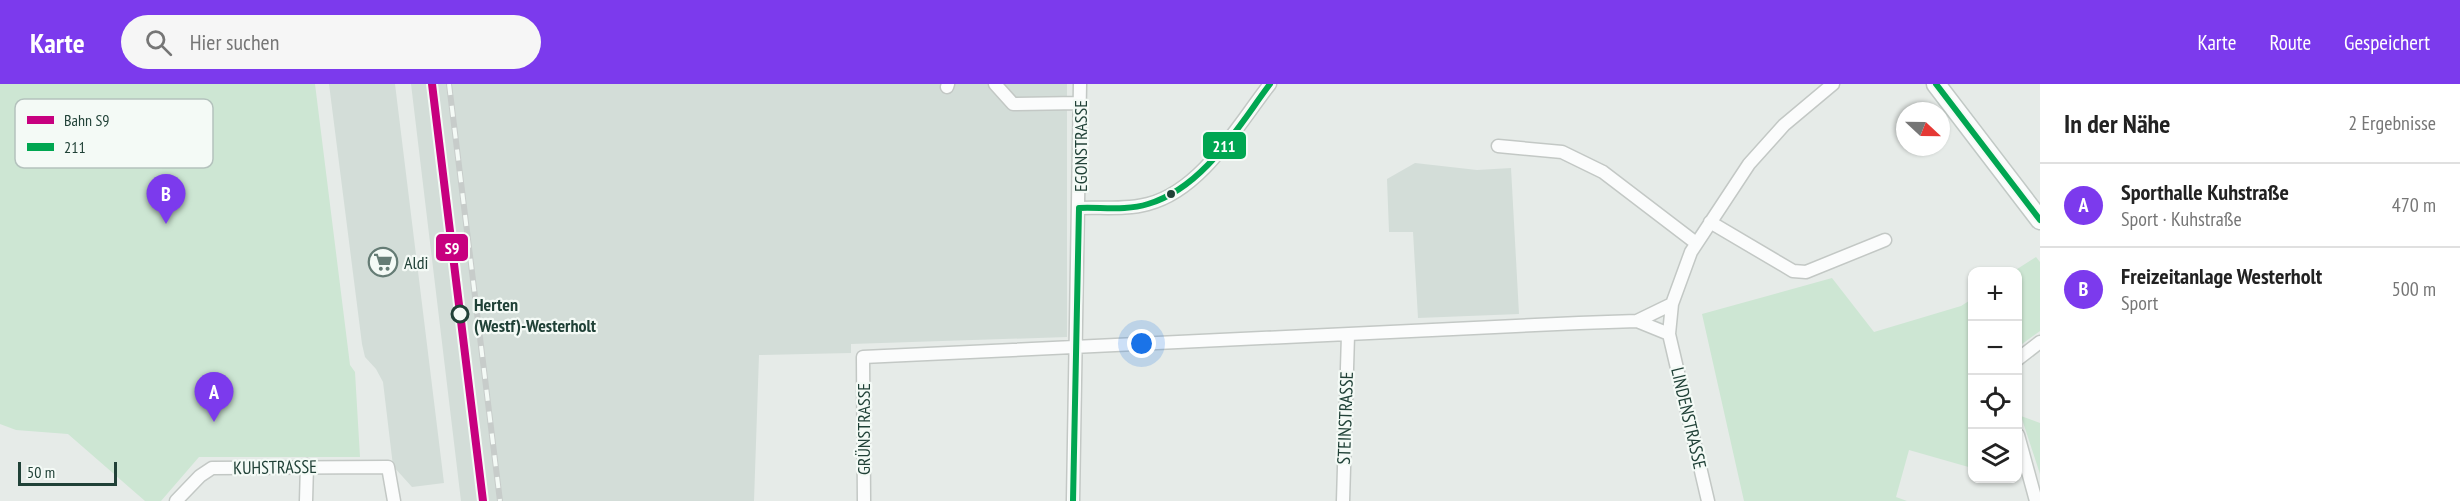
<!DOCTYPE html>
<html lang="de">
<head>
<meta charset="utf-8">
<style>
	:root { --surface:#fff; --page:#f6f6f6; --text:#222; --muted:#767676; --line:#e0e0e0; --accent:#7c3aed }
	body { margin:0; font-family:"PT Sans Narrow",sans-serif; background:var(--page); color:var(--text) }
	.controls { position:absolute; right:18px; bottom:18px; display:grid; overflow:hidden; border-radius:12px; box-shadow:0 2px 4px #0004 }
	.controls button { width:54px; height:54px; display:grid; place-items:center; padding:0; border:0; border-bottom:2px solid var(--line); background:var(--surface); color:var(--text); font:30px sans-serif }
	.compass { position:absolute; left:1896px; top:18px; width:54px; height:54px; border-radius:50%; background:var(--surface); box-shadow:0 2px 4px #0004; rotate:112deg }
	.scale { position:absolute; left:18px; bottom:15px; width:99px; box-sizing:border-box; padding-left:6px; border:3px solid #204137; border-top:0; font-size:16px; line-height:21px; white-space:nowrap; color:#204137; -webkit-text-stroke:4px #f4faf6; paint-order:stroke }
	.you { position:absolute; left:1142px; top:260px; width:21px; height:21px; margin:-15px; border:4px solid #fff; border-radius:50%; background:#1a73e8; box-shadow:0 0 0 9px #1a73e833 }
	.badge { display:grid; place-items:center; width:39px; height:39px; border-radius:50%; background:var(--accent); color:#fff; font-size:20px; font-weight:700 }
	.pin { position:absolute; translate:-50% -50px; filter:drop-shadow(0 2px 3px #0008) }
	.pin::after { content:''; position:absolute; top:32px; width:21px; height:18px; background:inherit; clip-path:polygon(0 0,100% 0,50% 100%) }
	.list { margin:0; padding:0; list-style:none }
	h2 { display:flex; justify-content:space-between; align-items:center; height:78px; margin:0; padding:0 24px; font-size:26px }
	h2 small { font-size:20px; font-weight:400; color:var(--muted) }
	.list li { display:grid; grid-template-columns:39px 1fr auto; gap:18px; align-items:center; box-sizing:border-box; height:84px; padding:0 24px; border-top:2px solid var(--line) }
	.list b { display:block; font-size:22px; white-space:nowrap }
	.list p { margin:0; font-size:20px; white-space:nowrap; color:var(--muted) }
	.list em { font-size:20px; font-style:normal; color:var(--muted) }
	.icon { flex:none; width:33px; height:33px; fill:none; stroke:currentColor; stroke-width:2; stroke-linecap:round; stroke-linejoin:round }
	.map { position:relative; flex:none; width:2040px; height:417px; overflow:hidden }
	header { display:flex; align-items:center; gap:36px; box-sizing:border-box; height:84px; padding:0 30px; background:var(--accent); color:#fff }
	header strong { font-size:28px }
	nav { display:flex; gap:33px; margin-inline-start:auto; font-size:21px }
	.search { width:420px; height:54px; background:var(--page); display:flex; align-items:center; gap:15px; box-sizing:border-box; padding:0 21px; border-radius:33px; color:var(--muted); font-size:22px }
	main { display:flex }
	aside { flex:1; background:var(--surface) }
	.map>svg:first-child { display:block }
	.built { fill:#d3ddd8 }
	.green { fill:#cde6d3 }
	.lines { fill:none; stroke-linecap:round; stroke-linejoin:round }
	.minor-casing { stroke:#c3c8c5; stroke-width:15 }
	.secondary-casing { stroke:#c1c9c5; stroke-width:21 }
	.minor { stroke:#fbfcfc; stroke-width:12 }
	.secondary { stroke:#fbfcfc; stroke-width:18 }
	.rail-casing { stroke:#c7ccca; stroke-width:6 }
	.rail { stroke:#f4faf6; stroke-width:4; stroke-dasharray:11; stroke-linecap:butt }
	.bus-1-casing { stroke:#f4faf6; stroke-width:10 }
	.bus-1 { stroke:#00a651; stroke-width:6 }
	.rail-1-casing { stroke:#f4faf6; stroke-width:12 }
	.rail-1 { stroke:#c7007f; stroke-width:8 }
	.bus-dot { fill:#204137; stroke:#f4faf6; stroke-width:2 }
	.stop-dot { fill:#f4faf6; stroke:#204137; stroke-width:3 }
	.labels { text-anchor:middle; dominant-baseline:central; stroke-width:4.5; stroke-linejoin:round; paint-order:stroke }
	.street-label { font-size:18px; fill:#204137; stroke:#f4faf6 }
	.poi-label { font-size:18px; fill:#204137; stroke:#f4faf6; text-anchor:start }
	.stop-label { font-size:18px; font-weight:bold; fill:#204137; stroke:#f4faf6; text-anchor:start }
	.key { fill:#f4faf6; stroke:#b4c2bd; stroke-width:1.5 }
	.key-label { font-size:16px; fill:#204137 }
	.line-badge { stroke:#f4faf6; stroke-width:2 }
	.badge-label { font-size:16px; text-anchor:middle; font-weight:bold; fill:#fff }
</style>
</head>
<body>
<header>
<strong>Karte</strong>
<div class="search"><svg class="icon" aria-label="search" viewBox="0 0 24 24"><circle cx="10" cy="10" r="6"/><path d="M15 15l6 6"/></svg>Hier suchen</div>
<nav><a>Karte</a><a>Route</a><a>Gespeichert</a></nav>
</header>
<main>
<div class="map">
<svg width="2040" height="417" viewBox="0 0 2040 417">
	<rect width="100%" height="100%" fill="#e6ebe8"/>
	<path class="built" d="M329,0H395L444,399L412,403L393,382L383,298L376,285L365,273L362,260Z
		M411,0H1067V253L851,260V269L759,271L754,417H461Z
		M1415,79L1477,86L1511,84L1519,230L1418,234L1413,148H1389L1387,95Z"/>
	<path class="green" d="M0,0H315L350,281L355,288L360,373H199L161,417H145L68,350L16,346L0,340Z
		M2036,173L2040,178V247L2018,263V188L2014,187Z
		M1832,194L1874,248L1961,222L1972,215V384L1909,366L1896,413L1907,417H1744L1702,230Z
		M2021,332L2040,339V390Z"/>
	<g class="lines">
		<g class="minor-casing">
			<path id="minor" d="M995,0L1013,20L1080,19
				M947,3L948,0
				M1498,62L1562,68L1603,88L1696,159
				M1079,124C1101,123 1127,126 1148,120C1202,106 1237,42 1270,0
				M1710,138L1793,187L1806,188L1885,156
				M1637,237L1672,220
				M2018,275L2040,258
				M2018,351L2036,417
				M176,417L200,392L212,384L388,383L394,417
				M306,417L307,381
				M864,417L863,273L1579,239L1637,237L1669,250
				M1073,417L1080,0
				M1343,417L1348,251
				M1708,417L1669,250L1672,220L1691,168L1749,80L1784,41L1833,0"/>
		</g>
		<g class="secondary-casing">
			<path id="secondary" d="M1936,0L2040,136"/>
		</g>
		<use href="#minor" class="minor"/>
		<use href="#secondary" class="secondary"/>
		<g class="rail-casing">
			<path id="rail" d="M449,0L500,417"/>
		</g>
		<use href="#rail" class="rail"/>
		<g class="bus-1-casing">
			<path id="bus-1" d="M1936,0L2040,136
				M1079,124C1101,123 1126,127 1148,120C1204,103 1237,44 1270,0
				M1073,417L1079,124"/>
		</g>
		<use href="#bus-1" class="bus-1"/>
		<g class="rail-1-casing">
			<path id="rail-1" d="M432,0L483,417"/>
		</g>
		<use href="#rail-1" class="rail-1"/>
	</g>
	<defs>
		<g id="supermarket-ring" transform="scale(1.5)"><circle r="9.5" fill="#f4faf6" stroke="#657c75" stroke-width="1.5"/><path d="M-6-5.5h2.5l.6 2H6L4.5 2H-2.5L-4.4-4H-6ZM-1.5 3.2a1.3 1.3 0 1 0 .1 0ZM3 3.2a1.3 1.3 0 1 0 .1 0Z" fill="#657c75"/></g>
	</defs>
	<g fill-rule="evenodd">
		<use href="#supermarket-ring" x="383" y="178"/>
	</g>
	<circle class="bus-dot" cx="1171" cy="110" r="5"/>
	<circle class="stop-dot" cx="460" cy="230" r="8"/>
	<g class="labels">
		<g class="street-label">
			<text transform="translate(1080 62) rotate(-90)">EGONSTRASSE</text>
			<text transform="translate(1345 334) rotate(-88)">STEINSTRASSE</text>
			<text transform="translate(1689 334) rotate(77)">LINDENSTRASSE</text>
			<text transform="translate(863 345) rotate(-90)">GRÜNSTRASSE</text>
			<text transform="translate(275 383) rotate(-1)">KUHSTRASSE</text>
		</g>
		<g class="poi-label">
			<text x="404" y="178">Aldi</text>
		</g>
		<g class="stop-label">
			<text x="474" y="220">Herten<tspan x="474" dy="21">(Westf)-Westerholt</tspan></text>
		</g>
	</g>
	<rect x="15" y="15" width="198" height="69" rx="9" class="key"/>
	<rect x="27" y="32" width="27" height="8" fill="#c7007f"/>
	<rect x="27" y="59" width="27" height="8" fill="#00a651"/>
	<g class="key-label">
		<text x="64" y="42">Bahn S9</text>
		<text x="64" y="69">211</text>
	</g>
	<g class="line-badge">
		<rect x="1202" y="47" width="45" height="29" rx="6" fill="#00a651"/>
		<rect x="435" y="149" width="34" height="29" rx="6" fill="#c7007f"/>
	</g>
	<g class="badge-label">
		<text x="1224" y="68">211</text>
		<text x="452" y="170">S9</text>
	</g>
</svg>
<div class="controls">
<button>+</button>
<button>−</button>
<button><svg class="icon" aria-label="locate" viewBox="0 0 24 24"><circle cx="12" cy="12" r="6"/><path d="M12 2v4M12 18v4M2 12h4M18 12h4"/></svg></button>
<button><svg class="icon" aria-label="layers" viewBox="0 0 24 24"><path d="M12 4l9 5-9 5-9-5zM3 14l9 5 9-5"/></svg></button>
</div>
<svg class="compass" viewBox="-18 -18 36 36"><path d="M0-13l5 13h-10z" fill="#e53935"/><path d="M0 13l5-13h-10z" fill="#767676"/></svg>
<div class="scale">50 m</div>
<div class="you"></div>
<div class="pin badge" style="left:214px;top:338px">A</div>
<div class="pin badge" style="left:166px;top:140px">B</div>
</div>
<aside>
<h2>In der Nähe<small>2 Ergebnisse</small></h2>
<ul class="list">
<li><span class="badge">A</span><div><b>Sporthalle Kuhstraße</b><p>Sport · Kuhstraße</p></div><em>470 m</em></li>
<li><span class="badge">B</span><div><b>Freizeitanlage Westerholt</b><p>Sport</p></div><em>500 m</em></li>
</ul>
</aside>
</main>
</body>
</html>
